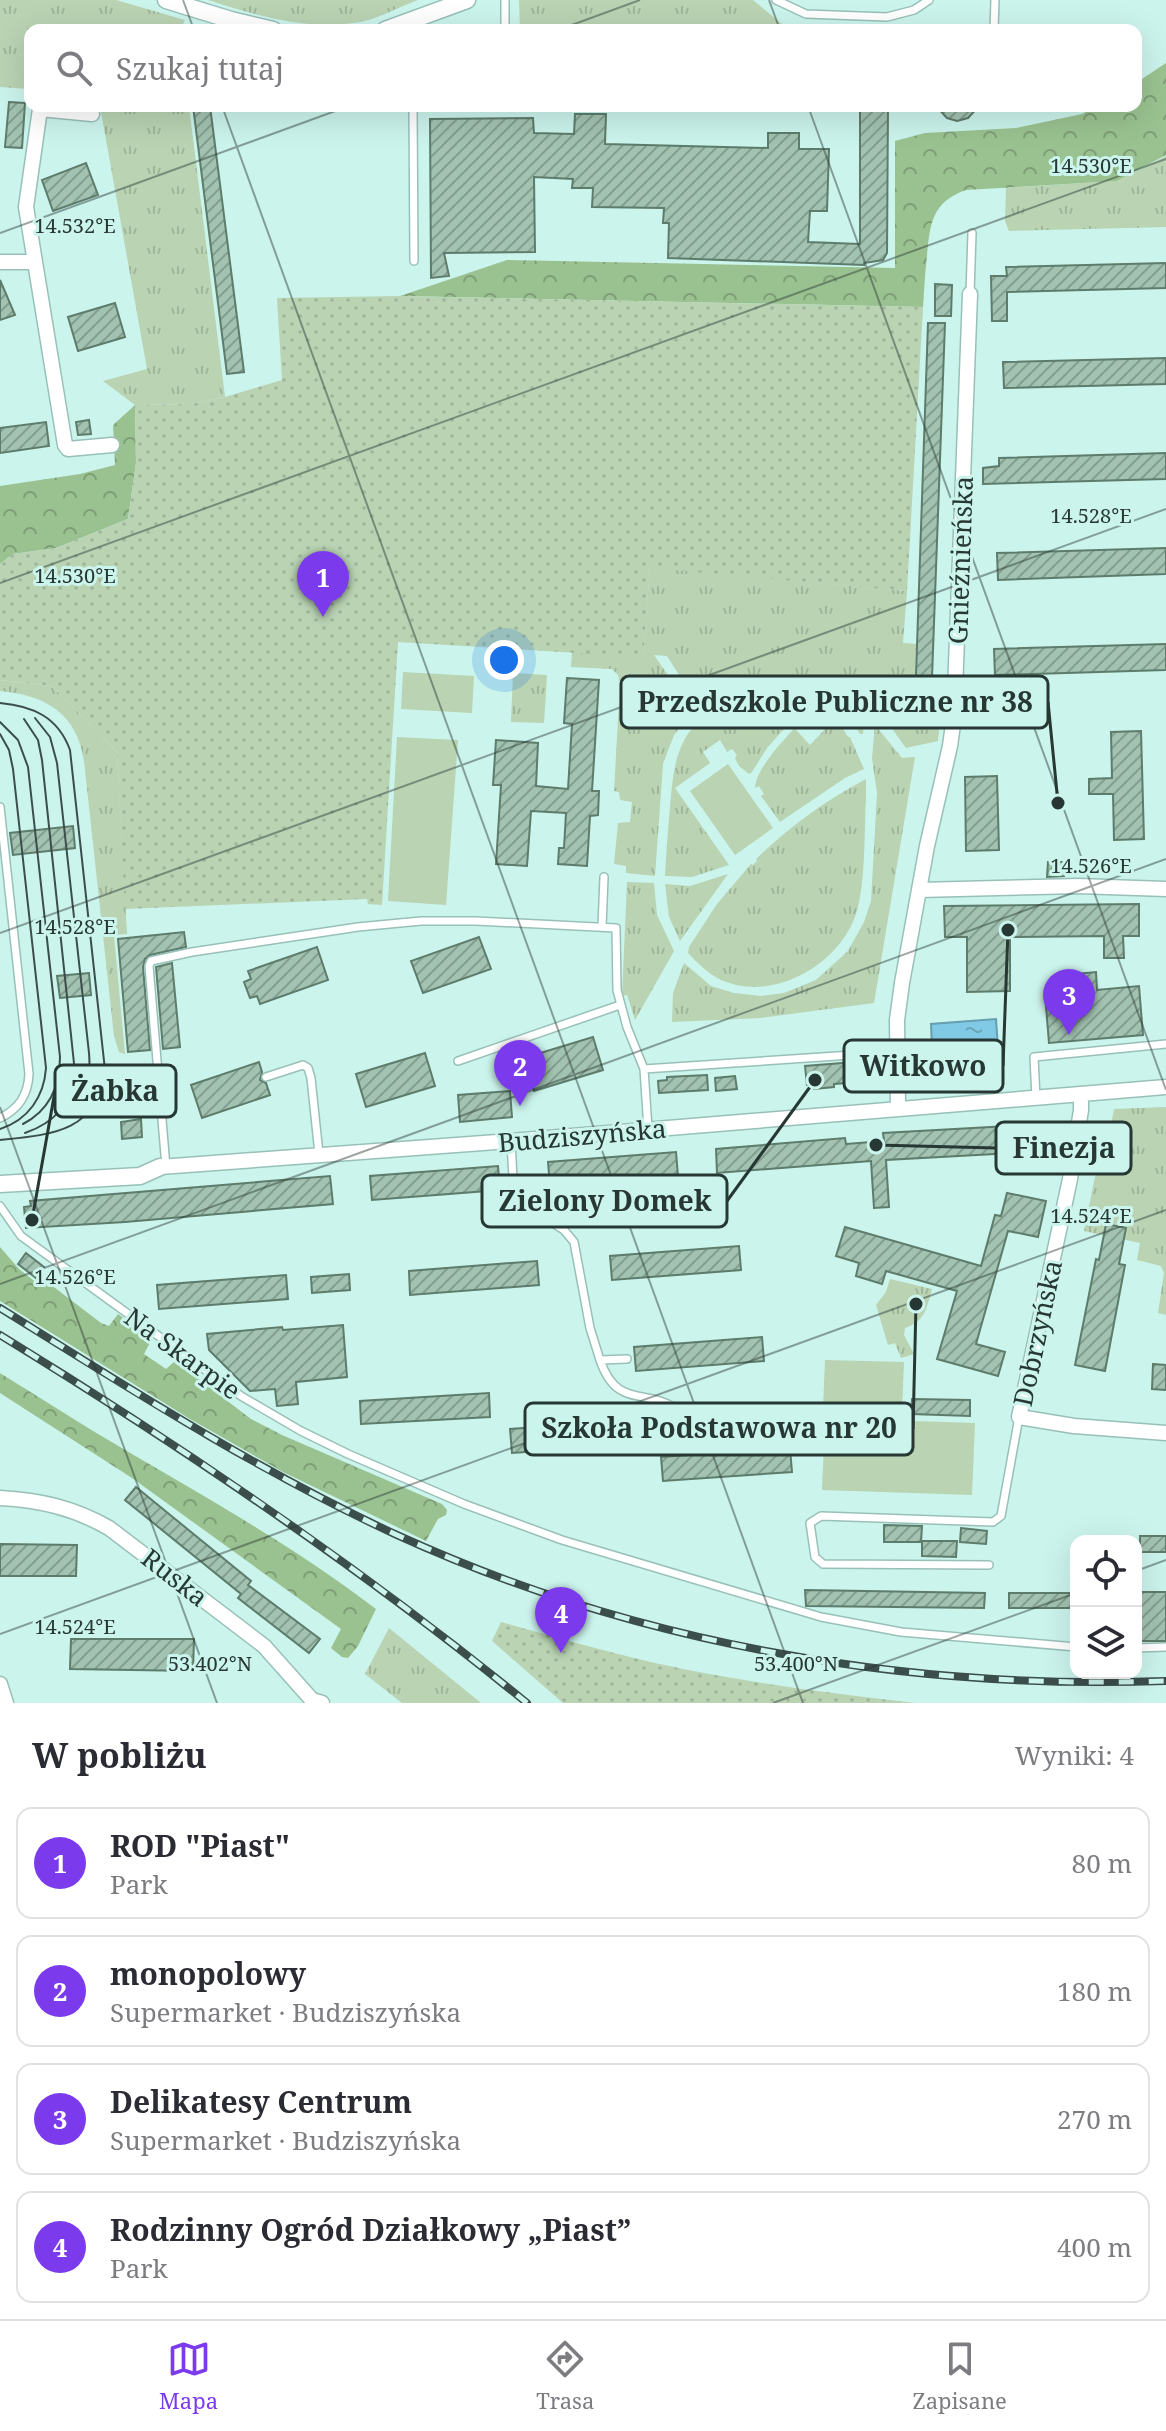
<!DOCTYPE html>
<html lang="pl">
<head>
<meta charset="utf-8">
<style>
	:root { --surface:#fff; --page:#f7f7f7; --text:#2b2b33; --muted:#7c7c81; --line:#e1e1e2; --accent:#7c3aed }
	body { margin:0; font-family:"Noto Serif",serif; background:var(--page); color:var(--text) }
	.controls { position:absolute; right:24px; bottom:24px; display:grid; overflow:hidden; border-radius:16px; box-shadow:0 8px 32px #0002 }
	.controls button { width:72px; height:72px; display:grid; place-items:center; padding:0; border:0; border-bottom:2px solid var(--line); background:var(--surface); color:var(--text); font:40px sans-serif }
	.you { position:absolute; left:504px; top:660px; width:28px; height:28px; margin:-20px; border:6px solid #fff; border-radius:50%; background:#1a73e8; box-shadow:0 0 0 12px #1a73e833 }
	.badge { display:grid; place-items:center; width:52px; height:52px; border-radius:50%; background:var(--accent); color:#fff; font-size:26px; font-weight:700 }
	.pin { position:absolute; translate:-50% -66px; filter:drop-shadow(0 2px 4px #0008) }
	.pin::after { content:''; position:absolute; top:42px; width:28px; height:24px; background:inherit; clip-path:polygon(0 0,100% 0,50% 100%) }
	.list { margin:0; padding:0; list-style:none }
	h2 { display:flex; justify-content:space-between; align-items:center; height:104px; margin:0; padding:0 32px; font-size:34px }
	h2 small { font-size:26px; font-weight:400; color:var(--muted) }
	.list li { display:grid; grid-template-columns:52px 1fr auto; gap:24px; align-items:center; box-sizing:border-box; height:112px; margin:0 16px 16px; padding:0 16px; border:2px solid var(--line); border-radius:16px }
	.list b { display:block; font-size:30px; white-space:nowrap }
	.list p { margin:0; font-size:26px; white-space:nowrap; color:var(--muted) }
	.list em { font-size:26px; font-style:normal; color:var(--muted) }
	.icon { flex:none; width:44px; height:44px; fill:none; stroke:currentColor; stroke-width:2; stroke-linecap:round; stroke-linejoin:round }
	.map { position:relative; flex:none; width:1166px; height:1703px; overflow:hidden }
	.search { position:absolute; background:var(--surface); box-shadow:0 8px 32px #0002; left:24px; right:24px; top:24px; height:88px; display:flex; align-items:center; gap:20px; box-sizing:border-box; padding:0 28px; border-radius:16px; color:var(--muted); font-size:30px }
	.sheet { height:616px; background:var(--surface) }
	nav { display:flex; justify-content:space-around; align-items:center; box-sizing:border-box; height:112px; border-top:2px solid var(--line); background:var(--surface); font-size:22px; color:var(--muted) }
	nav a { display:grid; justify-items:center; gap:4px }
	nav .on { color:var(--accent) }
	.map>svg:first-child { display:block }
	.grass { fill:url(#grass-tufts) }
	.forest { fill:url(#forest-crowns) }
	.garden { fill:url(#garden-dots) }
	.pitch { fill:#b9d3b3 }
	.water { fill:url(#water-ripples); stroke:#669eb0; stroke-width:2 }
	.building { fill:url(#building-hatch); stroke:#5d7c6b; stroke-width:2 }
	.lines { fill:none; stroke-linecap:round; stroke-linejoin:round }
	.service-casing { stroke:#98c0b8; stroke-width:10 }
	.minor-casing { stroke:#98c0b8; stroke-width:17 }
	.tertiary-casing { stroke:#98c0b8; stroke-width:19 }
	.service { stroke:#fff; stroke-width:7 }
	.minor { stroke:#fff; stroke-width:14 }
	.tertiary { stroke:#fff; stroke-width:16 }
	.tram { stroke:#3b4e4b; stroke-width:2 }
	.rail-casing { stroke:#3b4e4b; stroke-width:8 }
	.rail { stroke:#cbf4ec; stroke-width:5; stroke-dasharray:15; stroke-linecap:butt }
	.ticks { fill:none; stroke:#273734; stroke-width:2; stroke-opacity:0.45 }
	.labels { text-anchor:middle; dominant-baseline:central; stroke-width:6; stroke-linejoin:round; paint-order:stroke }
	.street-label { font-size:26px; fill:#273734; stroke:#cbf4ec }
	.ticks-label { font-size:20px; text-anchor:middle; fill:#273734; stroke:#cbf4ec; stroke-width:6; stroke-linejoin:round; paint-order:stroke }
	.leader { fill:none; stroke:#273734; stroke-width:3 }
	.callout-dot { fill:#273734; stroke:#cbf4ec; stroke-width:3 }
	.callout { fill:#cbf4ec; stroke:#273734; stroke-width:3 }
	.callout-label { font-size:28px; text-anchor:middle; font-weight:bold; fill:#273734 }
</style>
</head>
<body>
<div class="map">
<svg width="1166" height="1703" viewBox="0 0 1166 1703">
	<defs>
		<pattern id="grass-tufts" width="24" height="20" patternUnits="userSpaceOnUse" patternTransform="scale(2)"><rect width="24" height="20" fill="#b9d3b3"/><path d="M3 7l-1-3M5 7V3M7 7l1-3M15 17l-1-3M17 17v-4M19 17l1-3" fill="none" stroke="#9fb69b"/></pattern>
		<pattern id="forest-crowns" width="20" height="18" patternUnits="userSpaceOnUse" patternTransform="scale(2)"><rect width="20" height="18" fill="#9ac290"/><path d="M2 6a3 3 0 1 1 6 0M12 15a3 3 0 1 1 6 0" fill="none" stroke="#7e9e76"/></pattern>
		<pattern id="garden-dots" width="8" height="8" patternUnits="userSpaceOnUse" patternTransform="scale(2)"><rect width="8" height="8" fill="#b9d3b3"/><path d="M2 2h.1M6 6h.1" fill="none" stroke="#9fb69b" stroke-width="1.8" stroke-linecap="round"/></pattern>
		<pattern id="water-ripples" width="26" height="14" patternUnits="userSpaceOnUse" patternTransform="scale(2)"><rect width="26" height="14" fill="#81cae5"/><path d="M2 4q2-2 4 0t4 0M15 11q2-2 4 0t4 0" fill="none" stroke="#6aa5ba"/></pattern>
		<pattern id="building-hatch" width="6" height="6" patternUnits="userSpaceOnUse" patternTransform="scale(2)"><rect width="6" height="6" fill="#a2c3b1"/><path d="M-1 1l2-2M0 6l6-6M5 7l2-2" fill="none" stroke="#849f91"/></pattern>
	</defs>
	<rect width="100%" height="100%" fill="#cbf4ec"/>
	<path class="grass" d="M0,0H116L185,20L180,30H30V89L0,87Z
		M208,0H418C398,7 375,21 354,23C304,30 255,15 208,0Z
		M519,0H753L788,29L799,30H520Z
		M100,106H189L225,397L191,404L135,405L103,381L147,369Z
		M1166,156V227L1009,231L1005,221L1006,188L1117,181Z
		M650,567L907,591L903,643L916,644L914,704H946V711L941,712L938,741L906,748L875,705H865L863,734H860L853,723L859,715L861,696L852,686L839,690L831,702C786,670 742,675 699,706L667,656L654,655L693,711L674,735L663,764L655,876L626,873V866L614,864L618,823L630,822L632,802L620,800L619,792L614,791L620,684L618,675L612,669L571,667L572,652L643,656Z
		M513,673L547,675L544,723L511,722Z
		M0,680L52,686L117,752L127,934L114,935L125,1054L119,1052L114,1036L84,761C77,713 45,695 0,691Z
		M765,691L791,693L809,701L767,748L752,772L749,774L739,766L735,758L737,755L732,749L727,752L720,740L703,752L710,763L675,788L729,865L692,877L665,876C666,853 668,830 670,807C673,767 677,733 713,709C729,698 746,692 765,691Z
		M817,705L830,714L827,718L834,725L838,721L848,737H850L864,769L845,778L780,822L761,796L764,794L759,786L755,788C756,767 787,737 801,721L803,723L796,730L810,745L827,727L813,713L806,720L804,718Z
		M875,725L902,758L915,757L874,1003L761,1018L672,1022L673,993L684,963L711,986L734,993L761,996L784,993L816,980L848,951L864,922L871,901L877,793L872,758Z
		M866,779V798C864,832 866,882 856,914C839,965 773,1003 721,980C709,974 697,963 688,953L689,947L717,904L751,864L753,865L757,861L756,859C788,828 826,800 866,779Z
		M728,874L680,941L669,917L665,884L690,886Z
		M627,882L654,883L657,915L674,951L635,1020L627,995L622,996Z
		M141,1092L148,1093L152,1100V1116L120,1119L119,1103L121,1096Z
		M1166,1107V1315L1158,1313L1164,1273L1161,1266L1137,1260L1140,1243L1084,1231L1101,1147H1107L1114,1109Z
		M890,1279L932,1289C927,1307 925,1322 905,1328L904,1335L914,1354L901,1358L895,1343L888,1345L876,1305L886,1292Z
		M389,1628L481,1703H402L365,1674Z"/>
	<path class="forest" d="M1166,63V155L1117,181L966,190C932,202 930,223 927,256C925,273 924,290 923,307L400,296L507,260L895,268V141L925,133L1016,128L1082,114L1097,106H1136V83Z
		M135,405L136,463L128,519L56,548L13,554L0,564V486L80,474L115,465L113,425Z
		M0,1247L19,1269L38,1284L46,1281L101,1323L109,1326L118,1314L152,1339L144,1354L166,1369L175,1361L251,1419L282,1435L442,1504L447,1510L446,1515L438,1519L426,1541L283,1472L190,1419L0,1301Z
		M0,1373C31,1392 62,1412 93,1431C189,1488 287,1541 376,1609L358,1646L348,1658L342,1657L331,1648L341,1629L132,1478L0,1393Z"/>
	<path class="garden" d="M400,296L923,307L907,591L650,568L643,657L398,642L382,905L368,904L367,899L125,909L117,752L52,686L0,680V564L13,554L56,548L128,519L136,463L135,405L191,404L225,397L282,380L277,298Z
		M501,1622C552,1636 603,1651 655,1663C740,1682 828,1693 915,1703H563L492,1641Z"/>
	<path class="pitch" d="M403,672L474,676L472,713L401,709Z
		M397,737L458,740L446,905L388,901Z
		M728,764L773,828L735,855L690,791Z
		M825,1360L904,1362L902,1410L823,1408Z
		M825,1418L975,1423L972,1495L822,1490Z"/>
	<path class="water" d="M996,1019L999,1064L933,1069L931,1024Z"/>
	<path class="building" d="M9,102L25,103L22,148L5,147Z
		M193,106H210L244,372L227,374Z
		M860,106H888L887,253L883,260L864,263V265L668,258L669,223H663L664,208L592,207L593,188H572L573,179L534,177L535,252L444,253L449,276L431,278L430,119L533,118L534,133L574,134L575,114H606L605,144L768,148V133H799V149H829L827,211H810L808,242L860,244Z
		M936,106H979L968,118L957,121L947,118Z
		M86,163L98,195L53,211L42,180Z
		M1166,263V288L1007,292V321H992L991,276H1007L1006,267Z
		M0,280L15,315L0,320Z
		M935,284L952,285L951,316H935Z
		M115,303L125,337L78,351L68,317Z
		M928,323H945L931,705L915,704Z
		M1166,358V384L1004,388L1003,362Z
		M89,420L91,434L78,435L76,422Z
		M46,422L49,446L0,453V428Z
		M1166,453V479L983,484V468L999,466V458Z
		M1166,548V574L998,580L997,553Z
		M1166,644V670L995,675L994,649Z
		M567,678L599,680L592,791H599L598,815L590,816L587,866L558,864L559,848H564L566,813L531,811L527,866L496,864L501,785H493L496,740L538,743L536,786L568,789L572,724L564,723Z
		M1141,731L1144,839L1114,840L1113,794H1089V779L1112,778L1111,732Z
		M997,776L999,850L966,851L965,777Z
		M73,826L75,848L13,855L10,833Z
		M1048,862H1065L1064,876L1047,877Z
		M1139,904V936H1123L1124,958H1104V936L1010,937V991L967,992V937H945L944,906Z
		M184,932L186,947L150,955L145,959L143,967L150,1050L128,1052L118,939Z
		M479,937L491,969L423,993L411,961Z
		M317,947L328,980L260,1004L257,996L250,998L244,982L251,979L248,971Z
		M172,963L180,1047L163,1049L156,967Z
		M1096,972L1097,990L1139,986L1143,1035L1049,1043L1045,994L1057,993L1056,984L1066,983L1065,975Z
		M89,973L91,995L60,998L57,976Z
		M593,1037L603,1070L534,1091L524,1058Z
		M425,1053L435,1086L366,1107L356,1074Z
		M880,1060V1073L859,1074L860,1082L834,1084V1087L814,1089L813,1085H807L805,1066Z
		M259,1062L262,1072L260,1080L266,1083L270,1095L202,1118L191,1085Z
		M707,1075L708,1090L659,1093L658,1081L667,1080V1077Z
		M735,1076L737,1089L716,1091L715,1078Z
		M510,1091L512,1117L460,1122L458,1095Z
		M141,1119L142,1137L122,1139L121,1122Z
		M1046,1124L1048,1151L886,1160L889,1207L874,1208L871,1161L717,1173L716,1149L845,1138L846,1144L884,1141L883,1133Z
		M676,1152L678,1176L550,1186L548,1162Z
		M498,1166L500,1190L372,1200L370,1176Z
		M330,1176L333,1204L125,1222L26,1228L24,1207L31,1206L30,1201Z
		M1007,1193L1046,1201L1038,1237L1008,1231L976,1344L1005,1352L998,1376L937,1359L957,1291L886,1271L882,1284L856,1276L859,1263L836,1256L845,1227L981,1266L995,1215L1001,1216Z
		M1106,1224L1126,1228L1119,1264L1125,1265L1105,1371L1075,1365L1096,1259L1099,1260Z
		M739,1246L741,1270L612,1280L610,1256Z
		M26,1253L44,1267L36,1278L18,1264Z
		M537,1261L539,1285L410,1295L409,1271Z
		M349,1274L350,1290L312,1293L311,1277Z
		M286,1275L288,1299L159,1309L157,1285Z
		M343,1325L347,1377L296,1382L298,1404L277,1406L275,1389L250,1391L209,1350L207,1334L282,1327L283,1330Z
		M762,1337L764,1361L636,1371L634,1347Z
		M1153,1364L1166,1365V1390L1152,1389Z
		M489,1393L490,1417L361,1424L360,1401Z
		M912,1399L970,1400V1416L911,1414Z
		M639,1420L641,1444L512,1453L510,1429Z
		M790,1448L792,1472L663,1481L661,1457Z
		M136,1487L251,1581L248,1585L320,1639L309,1653L238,1598L241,1594L125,1500Z
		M884,1525L922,1526L921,1542H884Z
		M961,1528L987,1531L986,1544L960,1542Z
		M1140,1536H1166V1552H1140Z
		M922,1541H957L956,1557L922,1556Z
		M0,1544L77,1545L76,1576H0Z
		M805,1590L985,1593L984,1608L806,1606Z
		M1136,1592H1166V1641H1139V1608H1136Z
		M1009,1593H1076V1608H1009Z
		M71,1639H194L193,1671L70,1669Z"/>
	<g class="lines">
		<g class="service-casing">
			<path id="service" d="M505,0V30
				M776,0L806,14L887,17L914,10L929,0
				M994,30L995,0
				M413,106L414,261
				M970,294L972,233
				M0,807L29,1074C28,1095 19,1109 0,1118
				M602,927L604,877
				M458,1061L620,1005
				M644,1069L897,1052
				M266,1077L303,1065L308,1068L311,1078L319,1154
				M1036,1098L1034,1057L1166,1044
				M511,1141L513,1179L519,1197L534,1211L564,1230L574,1242L590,1328L600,1360L627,1359
				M166,1167L149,966L151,961L192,952L358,927L421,921H476L616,928L617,990L627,1027L644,1069L648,1129
				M0,1206L21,1236L241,1396L301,1431L348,1454L464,1504L562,1540L821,1617L901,1632L1076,1647
				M600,1360C617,1409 644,1388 675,1408L681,1436
				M989,1565L823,1564L815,1557L810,1523L821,1516L993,1522L1001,1516L1019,1417
				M1136,1648L1166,1647"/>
		</g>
		<g class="minor-casing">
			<path id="minor" d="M92,114L40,109L26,207L65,445L68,449L112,445
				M0,262H35
				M919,890L1078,886L1166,889
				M1081,1094V1110L1070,1179L1019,1417L1074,1426L1166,1433
				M898,1109L897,1020L902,983L927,846L950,746L954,717L970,294
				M160,1167L511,1141L1166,1087
				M0,1498C40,1500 74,1508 109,1528L264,1646L312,1700L322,1703
				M0,1684L6,1703"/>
		</g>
		<g class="tertiary-casing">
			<path id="tertiary" d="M166,0L231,20L273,30
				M385,30L467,0
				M0,1184L140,1176L160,1167"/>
		</g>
		<use href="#service" class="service"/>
		<use href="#minor" class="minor"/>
		<use href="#tertiary" class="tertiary"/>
		<path class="tram" d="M0,703C33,706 58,717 70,750L105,1070C99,1132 50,1135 0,1140
			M35,718L50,737L57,763L89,1053C91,1077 87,1098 70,1117
			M24,719L38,740L42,760L75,1073C72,1103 54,1123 25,1133
			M0,722L18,740L28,767L60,1057C60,1087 50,1110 23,1124
			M0,734L9,750L13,769L46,1068C44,1097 28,1120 0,1129"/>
		<g class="rail-casing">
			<path id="rail" d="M0,1308C130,1389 258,1471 397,1535C636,1644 904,1690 1166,1681
				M0,1335C183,1447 360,1567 527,1703"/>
		</g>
		<use href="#rail" class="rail"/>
	</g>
	<path class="ticks" d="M183,0L194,30M769,0L780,30M558,30L640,0M222,106L803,1703M808,106L1166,1090M0,233L349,106M0,583L1166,159M0,933L1166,509M0,1107L217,1703M0,1284L1166,859M1136,1571L1166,1560M0,1634L1166,1210M773,1703L1076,1593"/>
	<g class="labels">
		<g class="street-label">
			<text transform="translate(960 560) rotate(-88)">Gnieźnieńska</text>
			<text transform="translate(582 1135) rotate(-5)">Budziszyńska</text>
			<text transform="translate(1037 1333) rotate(-78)">Dobrzyńska</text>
			<text transform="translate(183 1353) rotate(36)">Na Skarpie</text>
			<text transform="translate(175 1577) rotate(38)">Ruska</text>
		</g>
	</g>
	<g class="ticks-label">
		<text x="1091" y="173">14.530°E</text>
		<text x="75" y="233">14.532°E</text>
		<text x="1091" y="523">14.528°E</text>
		<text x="75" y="583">14.530°E</text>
		<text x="1091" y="873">14.526°E</text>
		<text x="75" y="934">14.528°E</text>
		<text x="1091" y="1223">14.524°E</text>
		<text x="75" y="1284">14.526°E</text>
		<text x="75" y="1634">14.524°E</text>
		<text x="210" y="1671">53.402°N</text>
		<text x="796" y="1671">53.400°N</text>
	</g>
	<path class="leader" d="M1058 803L1048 702M1008 930L1003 1066M32 1220L55 1091M876 1145L996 1148M815 1080L727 1201M916 1304L913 1429"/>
	<g class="callout-dot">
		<circle cx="1058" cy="803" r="8"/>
		<circle cx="1008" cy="930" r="8"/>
		<circle cx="32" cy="1220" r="8"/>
		<circle cx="876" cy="1145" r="8"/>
		<circle cx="815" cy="1080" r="8"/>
		<circle cx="916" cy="1304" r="8"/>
	</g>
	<g class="callout">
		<rect x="621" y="676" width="427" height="52" rx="8"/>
		<rect x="844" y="1040" width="159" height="52" rx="8"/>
		<rect x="55" y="1065" width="121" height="52" rx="8"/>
		<rect x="996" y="1122" width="135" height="52" rx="8"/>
		<rect x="482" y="1175" width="245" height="52" rx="8"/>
		<rect x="525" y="1403" width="388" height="52" rx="8"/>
	</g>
	<g class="callout-label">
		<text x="835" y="712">Przedszkole Publiczne nr 38</text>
		<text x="923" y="1076">Witkowo</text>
		<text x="115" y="1101">Żabka</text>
		<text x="1064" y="1158">Finezja</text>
		<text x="605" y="1211">Zielony Domek</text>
		<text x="719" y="1438">Szkoła Podstawowa nr 20</text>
	</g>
</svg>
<div class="controls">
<button><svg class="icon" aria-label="locate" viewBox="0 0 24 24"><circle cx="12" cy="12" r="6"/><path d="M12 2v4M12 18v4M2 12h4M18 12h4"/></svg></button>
<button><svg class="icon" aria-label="layers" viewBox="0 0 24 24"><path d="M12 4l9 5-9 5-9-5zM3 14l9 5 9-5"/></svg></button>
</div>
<div class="you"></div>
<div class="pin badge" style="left:323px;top:617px">1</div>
<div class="pin badge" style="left:520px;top:1106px">2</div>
<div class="pin badge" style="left:1069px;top:1035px">3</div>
<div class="pin badge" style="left:561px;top:1653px">4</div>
<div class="search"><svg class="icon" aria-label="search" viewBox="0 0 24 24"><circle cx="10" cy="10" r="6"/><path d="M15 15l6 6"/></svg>Szukaj tutaj</div>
</div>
<section class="sheet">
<h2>W pobliżu<small>Wyniki: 4</small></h2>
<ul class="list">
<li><span class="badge">1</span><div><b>ROD &quot;Piast&quot;</b><p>Park</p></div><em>80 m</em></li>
<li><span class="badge">2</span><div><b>monopolowy</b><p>Supermarket · Budziszyńska</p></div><em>180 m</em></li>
<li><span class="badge">3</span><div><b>Delikatesy Centrum</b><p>Supermarket · Budziszyńska</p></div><em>270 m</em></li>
<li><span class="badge">4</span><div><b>Rodzinny Ogród Działkowy „Piast”</b><p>Park</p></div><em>400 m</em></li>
</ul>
</section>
<nav>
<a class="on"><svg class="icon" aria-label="map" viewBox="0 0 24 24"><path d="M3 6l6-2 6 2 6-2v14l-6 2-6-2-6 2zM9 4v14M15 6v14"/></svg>Mapa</a>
<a><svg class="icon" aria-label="directions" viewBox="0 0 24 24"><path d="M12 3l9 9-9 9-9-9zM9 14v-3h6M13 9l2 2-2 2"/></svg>Trasa</a>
<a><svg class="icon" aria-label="saved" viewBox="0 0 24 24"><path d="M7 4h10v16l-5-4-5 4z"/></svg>Zapisane</a>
</nav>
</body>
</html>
